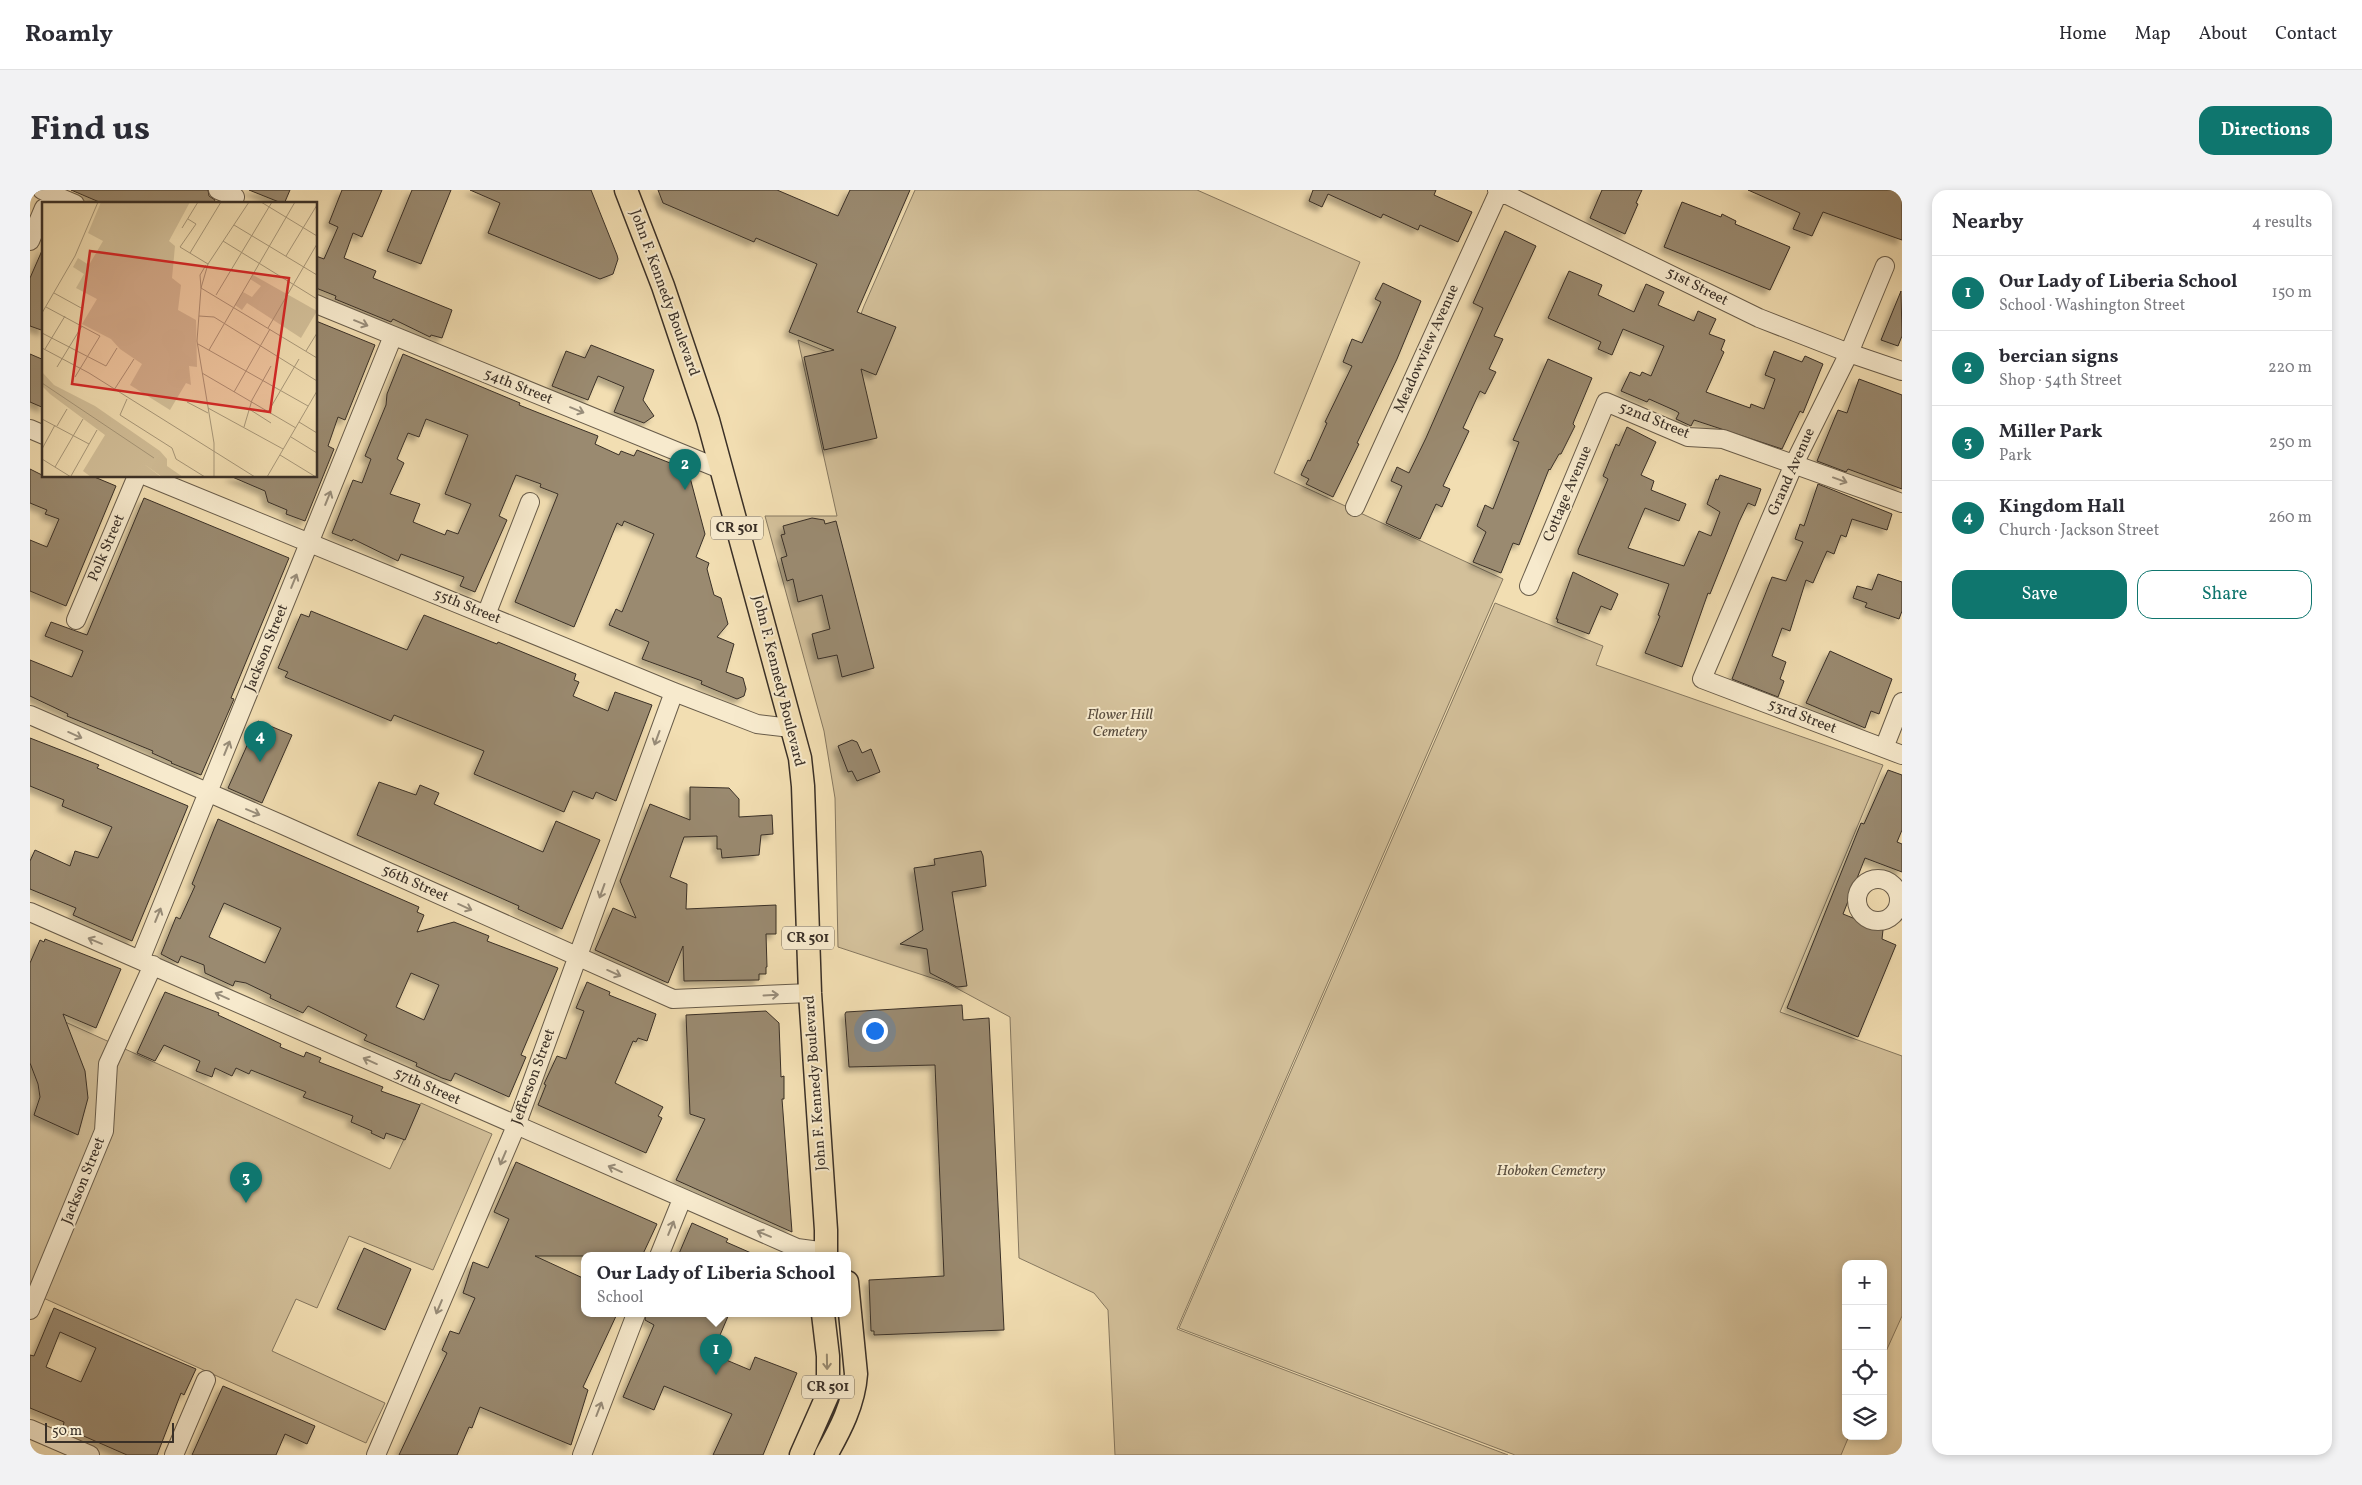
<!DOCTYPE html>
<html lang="en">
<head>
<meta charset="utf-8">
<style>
	:root { --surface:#fff; --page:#f2f2f3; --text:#2b2b33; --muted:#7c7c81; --line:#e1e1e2; --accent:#0f766e }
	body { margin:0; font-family:Vollkorn,serif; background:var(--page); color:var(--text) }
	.controls { position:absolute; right:15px; bottom:15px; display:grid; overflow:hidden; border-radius:10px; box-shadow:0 2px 8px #0003 }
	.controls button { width:45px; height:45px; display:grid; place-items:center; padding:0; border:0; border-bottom:1px solid var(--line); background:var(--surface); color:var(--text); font:25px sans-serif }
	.scale { position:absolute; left:15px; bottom:12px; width:129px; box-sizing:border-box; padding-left:5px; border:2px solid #3a3027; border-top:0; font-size:14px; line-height:18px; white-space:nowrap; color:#3a3027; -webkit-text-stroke:4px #f7eacd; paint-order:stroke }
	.you { position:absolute; left:844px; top:840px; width:18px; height:18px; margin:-12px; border:4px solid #fff; border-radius:50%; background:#1a73e8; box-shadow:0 0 0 8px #1a73e833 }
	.badge { display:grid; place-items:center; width:32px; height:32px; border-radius:50%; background:var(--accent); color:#fff; font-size:16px; font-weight:700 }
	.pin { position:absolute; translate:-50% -41px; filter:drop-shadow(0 1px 2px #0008) }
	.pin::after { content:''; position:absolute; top:26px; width:18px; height:15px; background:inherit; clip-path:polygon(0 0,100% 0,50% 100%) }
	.popup { position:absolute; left:551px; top:1062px; width:270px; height:65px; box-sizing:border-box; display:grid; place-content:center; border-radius:10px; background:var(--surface); filter:drop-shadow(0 1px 4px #0005); font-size:16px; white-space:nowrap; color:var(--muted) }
	.popup b { font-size:19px; color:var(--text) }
	.popup::after { content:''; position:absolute; left:50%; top:100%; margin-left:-10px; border:10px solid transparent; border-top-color:var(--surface) }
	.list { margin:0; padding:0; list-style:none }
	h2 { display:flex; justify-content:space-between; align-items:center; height:65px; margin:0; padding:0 20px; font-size:21px }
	h2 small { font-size:16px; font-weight:400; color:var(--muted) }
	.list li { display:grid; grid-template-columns:32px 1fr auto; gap:15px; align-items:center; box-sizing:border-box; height:75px; padding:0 20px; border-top:1px solid var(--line) }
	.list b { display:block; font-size:19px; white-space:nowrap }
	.list p { margin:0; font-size:16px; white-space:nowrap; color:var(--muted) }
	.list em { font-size:16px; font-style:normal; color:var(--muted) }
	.actions { display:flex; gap:10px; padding:15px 20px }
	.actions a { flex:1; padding:11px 0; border:1px solid var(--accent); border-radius:15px; text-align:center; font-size:18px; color:var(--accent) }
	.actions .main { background:var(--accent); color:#fff }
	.icon { flex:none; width:28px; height:28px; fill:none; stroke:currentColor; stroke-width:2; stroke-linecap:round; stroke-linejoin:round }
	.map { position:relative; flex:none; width:1872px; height:1265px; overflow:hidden; border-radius:15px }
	header { display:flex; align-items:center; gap:30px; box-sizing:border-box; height:70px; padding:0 25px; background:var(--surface); border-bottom:1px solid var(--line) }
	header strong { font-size:24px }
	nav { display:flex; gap:28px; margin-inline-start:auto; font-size:18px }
	.intro { display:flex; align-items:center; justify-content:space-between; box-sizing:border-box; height:120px; padding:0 30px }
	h1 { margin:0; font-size:35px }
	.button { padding:12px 22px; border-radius:15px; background:var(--accent); color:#fff; font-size:18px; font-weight:700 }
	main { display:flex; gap:30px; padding:0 30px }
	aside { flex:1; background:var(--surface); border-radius:15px; box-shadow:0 2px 8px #0003 }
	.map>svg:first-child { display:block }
	.green { fill:#d3c09a; stroke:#867860 }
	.building { fill:#9a8a6f; stroke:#3a3027; fill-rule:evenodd; filter:url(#shadow) }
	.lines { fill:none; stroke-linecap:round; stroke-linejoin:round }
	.minor-casing { stroke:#685c4a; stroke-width:20 }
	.major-casing { stroke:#3a3027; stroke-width:25 }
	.minor { stroke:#f7eacd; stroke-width:18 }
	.major { stroke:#f2deb2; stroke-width:22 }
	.oneway { stroke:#988d7a }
	.oneway2 { stroke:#96876c }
	.labels { text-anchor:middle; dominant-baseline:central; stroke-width:4; stroke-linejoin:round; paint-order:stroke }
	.shield { fill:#f7eacd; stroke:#736859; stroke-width:1 }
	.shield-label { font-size:14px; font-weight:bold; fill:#3a3027 }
	.street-label { font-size:15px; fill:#3a3027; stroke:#f7eacd }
	.park-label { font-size:15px; font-style:italic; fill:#594d3e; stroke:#f7eacd }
	.inset-road { fill:none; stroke:#a8987a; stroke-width:1 }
	.view { fill:#d62828; fill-opacity:0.15; stroke:#d62828; stroke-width:2.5 }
	.inset-edge { fill:none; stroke:#3a3027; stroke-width:2.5 }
</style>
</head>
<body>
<header>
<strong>Roamly</strong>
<nav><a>Home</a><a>Map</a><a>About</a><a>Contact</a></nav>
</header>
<div class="intro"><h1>Find us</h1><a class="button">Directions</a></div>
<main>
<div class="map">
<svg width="1872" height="1265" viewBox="0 0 1872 1265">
	<defs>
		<filter id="shadow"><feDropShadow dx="-4.5" dy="4.5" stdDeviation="2.5" flood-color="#0004"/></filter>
	</defs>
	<rect width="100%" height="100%" fill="#f2deb2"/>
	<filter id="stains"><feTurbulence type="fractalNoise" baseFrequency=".004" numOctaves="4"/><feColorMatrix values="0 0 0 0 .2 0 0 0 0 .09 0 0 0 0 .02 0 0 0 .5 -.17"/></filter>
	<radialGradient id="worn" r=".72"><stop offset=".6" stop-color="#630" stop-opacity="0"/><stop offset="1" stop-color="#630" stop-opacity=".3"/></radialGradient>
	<path class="green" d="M885,0H1167L1330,72L1244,283L1473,389L1147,1139L1478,1265H1085L1078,1120L1064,1103L989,1068L980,827L917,793L808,757L805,608L794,541L735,326H807L768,150L814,169L834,116Z
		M1465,413L1573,456L1566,475L1853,575L1750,822L1872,866V1126L1853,1168V1074H1816V1246H1819L1811,1265H1485L1149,1138Z
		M0,816L360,979L391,913L462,944L403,1080L319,1046L287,1118L266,1109L242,1161L355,1213L336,1253L0,1102Z"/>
	<path class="building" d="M41,0H178L179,6L185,10L183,14H74Z
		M219,0H260L254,14Z
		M312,0H352L332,47L323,43L314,68L346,81L343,88L422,120L412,148L401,145L400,147L363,129L361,132L305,109L306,106L286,98V66L294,69L308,37L299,33Z
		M382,0H421L391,74L357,61Z
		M440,0H561L587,65L588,69L583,84L570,89L458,43L470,13Z
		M628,0H747L808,26L820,0H880L827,122L866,137L846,185L831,179L847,248L794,260L774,167L804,160L759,142L787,74L726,48L724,52L633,13Z
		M1283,0H1406L1404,5L1442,22L1428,52L1390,35L1388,40L1353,24L1351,28L1298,4L1292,17L1279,11Z
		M1572,0H1612L1606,13L1608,14L1595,44L1560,28Z
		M1718,0H1872V50L1793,22L1782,46L1763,39L1770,23Z
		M1652,12L1691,27L1692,24L1706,31L1705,34L1760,57L1740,100L1634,57Z
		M1475,41L1506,56L1464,146L1473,149L1459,179L1466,182L1455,204L1450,201L1433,238L1439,241L1413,296L1420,299L1412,317L1406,314L1390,349L1356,333L1372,296L1361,291L1367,277L1379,283L1396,248L1453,118L1443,113Z
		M14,56V141L0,136V88Z
		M1539,81L1572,95L1568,105L1604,122L1616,94L1634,102L1628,115L1664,131L1668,121L1686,129L1679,144L1695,150L1691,160L1694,162L1676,202L1720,218L1721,214L1734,219L1745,189L1735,185L1744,161L1772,172L1775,166L1793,174L1773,223L1770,221L1752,259L1664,230L1661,236L1646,229L1649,223L1646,221L1619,209L1617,212L1591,201L1600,182L1610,186L1612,182L1621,186L1634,156L1593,139L1582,165L1568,159L1571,152L1518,128Z
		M1353,93L1391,111L1367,169L1327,253L1329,254L1303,307L1276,294L1279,289L1271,285L1278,270L1280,271L1297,233L1295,232L1322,176L1313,172L1322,149L1332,153L1351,112L1345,109Z
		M1871,101L1872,146L1868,156L1851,150Z
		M286,131L345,155L315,230L308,227L298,256L304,259L275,331L256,324L257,320L238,312L235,301L200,286H286Z
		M561,155L624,180L613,210L624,226L614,233L584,222L594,197L568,186L558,210L522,196L536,161L555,168Z
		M0,164L14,170V218L0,212Z
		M373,164L490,213L489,215L509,223L568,246L565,254L589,265L591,261L604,266L607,260L658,280L675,344L666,367L679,373L677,379L684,405L691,408L698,434L687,447L704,454L696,482L713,488L716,499L714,506L707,509L671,494L672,491L612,469L619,452L579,435L586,419L592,422L624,344L594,331L592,336L587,333L544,437L485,412L528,304L510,297L511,294L486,285L469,326L477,330L445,402L430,396L434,387L371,364L368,371L323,349L322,351L302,343L323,290L332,293L341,269L335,266L356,215L357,204ZM396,229L438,245L415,304L441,314L428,344L417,340L415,345L383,332L390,314L360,304L374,273L367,269L378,243L389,247Z
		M1518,169L1562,188L1544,231L1543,234L1545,236L1531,264H1529L1520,280L1519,279L1489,355L1483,353L1471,383L1443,372L1456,342L1447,336L1455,315L1463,319L1489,252L1483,250Z
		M1829,189L1872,205V299L1818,279L1816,282L1787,271L1808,220L1817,223Z
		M1597,237L1626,252L1611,285L1624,291L1621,300L1656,314L1649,331L1615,318L1598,358L1654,376L1669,341L1681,346L1690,322L1677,314L1686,289L1688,290L1690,285L1731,299L1725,316L1718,313L1709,332L1680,404L1678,403L1652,477L1615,463L1630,426L1628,425L1639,394L1548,364V360L1578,289L1573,286L1586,254L1589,256Z
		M0,279L14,286H62L86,296L36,416L0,401V350L17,357L29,329L15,324L17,320L0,313Z
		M1788,294L1862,324L1857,340L1822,329L1816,347L1811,345L1804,364L1797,361L1783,393L1776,390L1760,441L1752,438L1742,466L1756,472L1750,489L1754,491L1748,507L1702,489L1742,387L1756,391L1773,352L1765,349L1770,334L1774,336Z
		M114,308L259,368L201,508L204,509L171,585L141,573L142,572L122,563L123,561L37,526L38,524L0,506V470L42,487L53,461L15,446L21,432L57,445Z
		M782,328L794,330L795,334L806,331L844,478L812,487L807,465L788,469L782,444L800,439L792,405L768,412L763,389L757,391L751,368L757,366L751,345L755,344L753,336Z
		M1543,382L1588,404L1581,420L1571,416L1559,444L1527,432L1528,429H1526Z
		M1848,384L1872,392V421L1869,429L1835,417L1837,413L1823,408L1827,396L1842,400Z
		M281,421L377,460L394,425L467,454L468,452L546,484L544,490L549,492L543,506L578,521L585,502L622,515L586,611L566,602L563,609L543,601L534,622L444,584L454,561L364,525L361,531L255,487L258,482L248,478L271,424L279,427Z
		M1800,461L1862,489L1849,524L1841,521L1835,538L1776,513Z
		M228,531L262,545L232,613L198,598Z
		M0,548L69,575L67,578L158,616L102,751L43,725L46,718L0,699V671L5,660L40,676L45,661L68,668L82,637L32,616L34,610L0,596Z
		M822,550L827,552L832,563L841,559L850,582L827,591L822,581L818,582L808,556Z
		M1858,580L1872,585V640L1867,652L1872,654V682L1835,668L1813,724L1853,740L1852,749L1866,755L1828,847L1757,818L1831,633L1834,634Z
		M349,592L386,605L390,595L409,603L404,614L513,662L526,631L570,650L532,739L488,719L489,716L455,701L327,645Z
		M660,597L699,598L709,609V627L742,625L743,644L731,645L729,665L692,668L691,659H687V646L654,647L640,687L657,694L656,719L746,715V744H736L737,777H736V784H729V790L654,791L653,756L638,793L565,760L583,718L606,728L590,691L620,614L660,630Z
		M188,629L389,717L387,722L394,725L387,742L424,732L459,746L457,751L528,778L491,865L496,867L479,907L425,883L421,891L412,888L386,876L387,873L334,850L337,845L278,816L273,823L240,808L241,805L216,793L205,791L203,796L175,783L174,775L151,766L148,773L131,764L146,727L150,729L165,696L162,694ZM194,713L251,738L235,773L179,747ZM381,783L409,795L394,830L366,817Z
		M951,661L953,666L956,696L922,702L937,796L927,797L900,783L897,759L870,754L893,740L884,678L905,675L904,669Z
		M15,749L91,779L66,838L33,824L55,881L58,908L48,945L4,925L10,907L8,894L0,873V773L10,750L14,752Z
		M557,792L580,802L579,805L626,824L617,851L608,848L606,852L603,851L585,893L633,917L628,926L632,928L616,963L508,915L516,895L514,894L527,866L536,869L554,821L546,818Z
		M135,802L189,823L188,825L251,854L250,857L274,867L276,862L291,868L289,872L353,897L351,901L390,915L375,950L356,943L354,949L341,943L342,941L321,932L323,926L273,907L276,902L221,880L219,884L206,878L202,886L185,878L182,887L166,881L170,871L134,855L125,871L107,863Z
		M932,815L933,830L959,828L974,1140L844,1145V1141H841L839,1090L914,1086L905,875L819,877L815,824L816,822Z
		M736,821L749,833L751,887L754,886V909H752L762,1042L646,990L675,929L660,924L656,825Z
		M486,972L627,1034L612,1066H505L555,1089V1124H587L553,1197L558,1200L541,1255L450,1217L442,1238L439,1237L427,1265H369L417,1163L412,1160L420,1141L429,1144L445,1108L433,1103L443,1072L458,1078L479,1029L464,1022Z
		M662,1033L698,1049L696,1052L728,1066H648Z
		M334,1058L381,1079L355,1140L307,1119Z
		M24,1118L166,1179L154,1205L151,1203L127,1265H97L33,1237L34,1232L0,1218V1165L4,1166ZM30,1142L66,1158L51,1192L16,1177Z
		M616,1124H699L682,1164L720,1180L725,1167L767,1183L733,1265H683L702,1224L634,1196L624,1220L593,1207L624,1135L615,1130Z
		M193,1196L285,1236L277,1254L255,1244L246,1265H162Z"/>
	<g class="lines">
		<g class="minor-casing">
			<path id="minor" d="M12,0L45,14
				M188,0L205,7
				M1467,0L1729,128L1819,163L1872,181
				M0,51L14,18
				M1855,76L1819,163L1764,274L1672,489L1872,565
				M286,114L690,279
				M0,239L14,245
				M116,286L644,502L727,534L761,538
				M1325,317L1469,1
				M1499,396L1576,212L1658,247L1693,249L1872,313
				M456,425L500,312
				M46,430L107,286
				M0,525L253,635L643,809L780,803
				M1854,558L1872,512
				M1827 710a21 21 0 1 1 42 0a21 21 0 1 1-42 0Z
				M0,722L767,1058L797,1062
				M110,770L363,146
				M629,1066L652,1009
				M0,1120L74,941L78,874L123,775
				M0,1239L60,1265
				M144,1265L176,1190
				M346,1265L486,936L644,502
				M552,1265L606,1124"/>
		</g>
		<g class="major-casing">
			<path id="major" d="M596,0L633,96L678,230L770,568L773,596L780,803L796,1040V1066
				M771,1265L798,1204V1166L793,1124
				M796,1265C810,1240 824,1214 826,1184L817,1092"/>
		</g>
		<use href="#minor" class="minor"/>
		<use href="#major" class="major"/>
	</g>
	<defs><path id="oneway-shaft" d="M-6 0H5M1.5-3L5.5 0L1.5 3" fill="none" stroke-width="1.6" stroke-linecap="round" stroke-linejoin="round" transform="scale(1.25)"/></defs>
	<g class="oneway">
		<use href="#oneway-shaft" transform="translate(331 133) rotate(22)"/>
		<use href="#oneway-shaft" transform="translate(547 220) rotate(22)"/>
		<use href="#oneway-shaft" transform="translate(1810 290) rotate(20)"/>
		<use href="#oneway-shaft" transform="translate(298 308) rotate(-68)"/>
		<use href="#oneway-shaft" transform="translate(264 391) rotate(-68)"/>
		<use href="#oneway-shaft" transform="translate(45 545) rotate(24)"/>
		<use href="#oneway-shaft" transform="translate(627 548) rotate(110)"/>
		<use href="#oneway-shaft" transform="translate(197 558) rotate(-68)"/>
		<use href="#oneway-shaft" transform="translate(223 622) rotate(23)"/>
		<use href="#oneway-shaft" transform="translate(572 701) rotate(110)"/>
		<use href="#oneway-shaft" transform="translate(435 717) rotate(24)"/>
		<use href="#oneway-shaft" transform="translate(128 725) rotate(-68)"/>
		<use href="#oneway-shaft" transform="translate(65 751) rotate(-157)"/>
		<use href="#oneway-shaft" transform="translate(584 783) rotate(24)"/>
		<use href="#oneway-shaft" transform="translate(741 805) rotate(-3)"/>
		<use href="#oneway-shaft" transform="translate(192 806) rotate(-156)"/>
		<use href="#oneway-shaft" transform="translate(340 871) rotate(-156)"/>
		<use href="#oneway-shaft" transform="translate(473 968) rotate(113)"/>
		<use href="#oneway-shaft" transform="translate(585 979) rotate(-156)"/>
		<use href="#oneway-shaft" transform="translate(641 1038) rotate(-68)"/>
		<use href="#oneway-shaft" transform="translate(734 1044) rotate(-157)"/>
		<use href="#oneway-shaft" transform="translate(409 1117) rotate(113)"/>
		<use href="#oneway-shaft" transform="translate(569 1219) rotate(-69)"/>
	</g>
	<use class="oneway2" href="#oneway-shaft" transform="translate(797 1172) rotate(89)"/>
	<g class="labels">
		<g class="shield">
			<rect x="681" y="326.5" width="52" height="23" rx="4"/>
			<rect x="752" y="736.5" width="52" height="23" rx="4"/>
			<rect x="772" y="1185.5" width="52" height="23" rx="4"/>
		</g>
		<g class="shield-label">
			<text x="707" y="338">CR 501</text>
			<text x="778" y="748">CR 501</text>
			<text x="798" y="1197">CR 501</text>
		</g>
		<g class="street-label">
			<text transform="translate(1667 97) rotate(27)">51st Street</text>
			<text transform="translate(634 103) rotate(70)">John F. Kennedy Boulevard</text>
			<text transform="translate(1397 159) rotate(-66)">Meadowview Avenue</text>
			<text transform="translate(488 197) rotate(22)">54th Street</text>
			<text transform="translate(1624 231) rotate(22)">52nd Street</text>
			<text transform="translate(1762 282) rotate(-66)">Grand Avenue</text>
			<text transform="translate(1538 304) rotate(-67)">Cottage Avenue</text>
			<text transform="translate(77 358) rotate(-67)">Polk Street</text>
			<text transform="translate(437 417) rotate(22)">55th Street</text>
			<text transform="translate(237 458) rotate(-68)">Jackson Street</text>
			<text transform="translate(748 491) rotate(76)">John F. Kennedy Boulevard</text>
			<text transform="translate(1772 527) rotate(21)">53rd Street</text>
			<text transform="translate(385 694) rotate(24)">56th Street</text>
			<text transform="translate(504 887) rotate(-70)">Jefferson Street</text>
			<text transform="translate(786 893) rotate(-94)">John F. Kennedy Boulevard</text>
			<text transform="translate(397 897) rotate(24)">57th Street</text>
			<text transform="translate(54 991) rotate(-68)">Jackson Street</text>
		</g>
		<g class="park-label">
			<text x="1090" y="525">Flower Hill<tspan x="1090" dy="17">Cemetery</tspan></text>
			<text x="1521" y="981">Hoboken Cemetery</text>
		</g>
	</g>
	<g transform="translate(12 12)">
		<rect width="275" height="275" fill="#f2deb2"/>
		<path d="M59,0H148L127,39L133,44L130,76L139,83L136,108L154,118L155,165L147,164L149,183L144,181L128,208L88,183L100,162L78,147L69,137L40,122L55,97L34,86L42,72L31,65L36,56L47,63L61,39L46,31ZM211,73L275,109L259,136L205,101L200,108L193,103L201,90L210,95L219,84L208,77ZM0,170L12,183L53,204L118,249L125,257V264L141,275H120L102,262L119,275H49L41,269L63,233L8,192L0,184Z" fill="#d3c09a"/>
		<path class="inset-road" d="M219,0L275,34M146,17L154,22L138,45L166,62M192,23L275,73M140,26L156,0M181,39L275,97M148,51L179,0M244,54L275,3M159,86L275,156M159,86L158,73L164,63M12,91L41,107M174,93L230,0M4,105L58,134L33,175M0,111L33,54L56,0M157,114L172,115L275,179M226,126L275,42M0,131L64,164L75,146M156,142L266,204M0,146L47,171L213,275M3,147L23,114M167,148L253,0M264,149L275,131M15,165L40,124M160,171L254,226M0,181L112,256M72,188L92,157M192,190L228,127M85,197L78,213L130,246L134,257L163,275M145,200L166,211M166,206L241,247M207,207L229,221M226,210L257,157M0,217L47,242M257,220L275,231M15,224L25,207M202,225L210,198L229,164M249,235L275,251M0,247L13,223M238,253L274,275M0,257L29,275M13,265L41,217M29,274L55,228M172,275V241L155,139L159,86L166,62L207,0M225,275L275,189"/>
		<path class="view" d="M48,49L247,76L228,210L30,182Z"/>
		<rect width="275" height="275" class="inset-edge"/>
	</g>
	<rect width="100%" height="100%" filter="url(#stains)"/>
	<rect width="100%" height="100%" fill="url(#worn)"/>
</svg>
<div class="controls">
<button>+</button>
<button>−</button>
<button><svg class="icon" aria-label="locate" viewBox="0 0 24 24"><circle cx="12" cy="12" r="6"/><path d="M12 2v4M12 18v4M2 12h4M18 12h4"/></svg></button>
<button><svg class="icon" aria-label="layers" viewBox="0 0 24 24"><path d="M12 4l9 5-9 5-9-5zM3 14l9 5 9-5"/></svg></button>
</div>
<div class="scale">50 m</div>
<div class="you"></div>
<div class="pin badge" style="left:686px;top:1185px">1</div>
<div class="popup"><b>Our Lady of Liberia School</b>School</div>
<div class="pin badge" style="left:655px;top:300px">2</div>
<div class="pin badge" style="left:216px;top:1013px">3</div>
<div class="pin badge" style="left:230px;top:572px">4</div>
</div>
<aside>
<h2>Nearby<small>4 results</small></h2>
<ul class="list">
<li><span class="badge">1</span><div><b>Our Lady of Liberia School</b><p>School · Washington Street</p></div><em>150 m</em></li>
<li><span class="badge">2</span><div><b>bercian signs</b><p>Shop · 54th Street</p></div><em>220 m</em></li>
<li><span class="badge">3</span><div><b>Miller Park</b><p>Park</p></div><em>250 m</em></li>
<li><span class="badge">4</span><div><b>Kingdom Hall</b><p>Church · Jackson Street</p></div><em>260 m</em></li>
</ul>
<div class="actions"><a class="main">Save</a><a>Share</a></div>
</aside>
</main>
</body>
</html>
